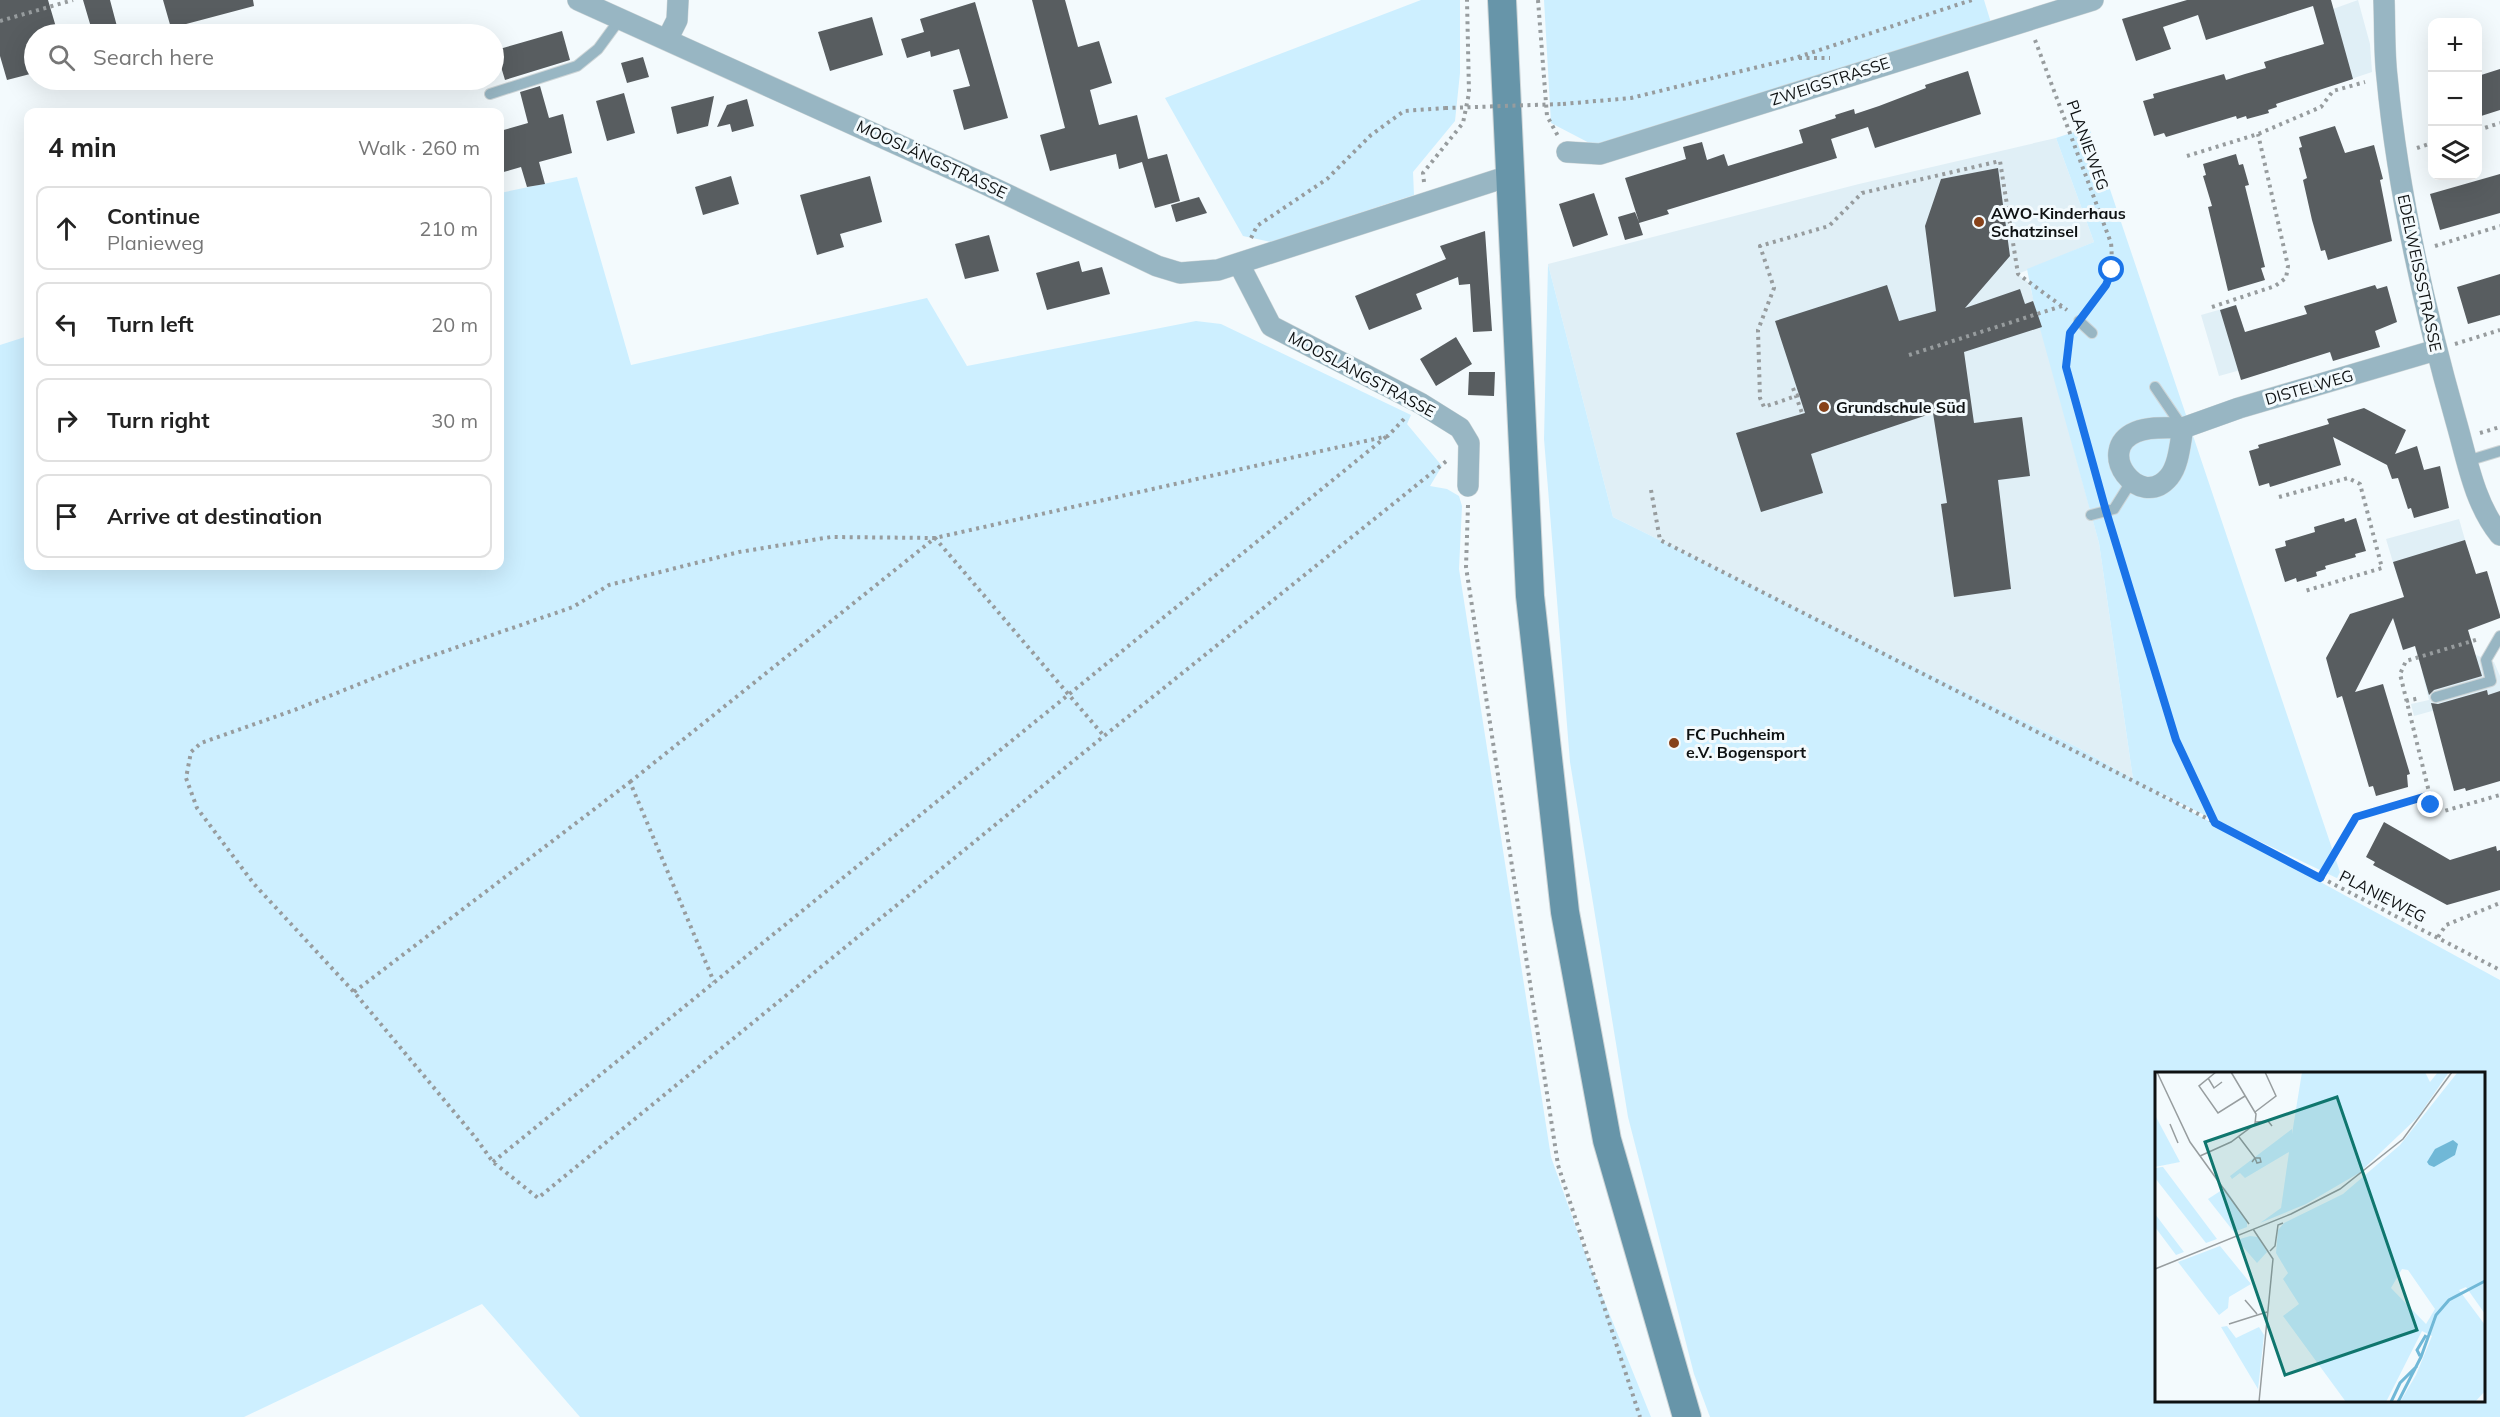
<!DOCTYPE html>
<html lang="en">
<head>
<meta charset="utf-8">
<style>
	:root { --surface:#fff; --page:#f6f6f6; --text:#222; --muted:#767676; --line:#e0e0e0 }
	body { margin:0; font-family:Mulish,sans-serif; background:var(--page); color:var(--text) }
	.controls { position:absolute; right:18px; top:18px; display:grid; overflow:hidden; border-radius:12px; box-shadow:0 6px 24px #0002 }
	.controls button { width:54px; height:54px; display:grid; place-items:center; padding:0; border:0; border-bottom:2px solid var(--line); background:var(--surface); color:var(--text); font:30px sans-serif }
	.stop { position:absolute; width:18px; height:18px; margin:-14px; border:4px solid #1a73e8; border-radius:50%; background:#fff }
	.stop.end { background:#1a73e8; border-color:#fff; box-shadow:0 2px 6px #0008 }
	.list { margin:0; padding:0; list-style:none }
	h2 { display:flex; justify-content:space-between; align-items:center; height:78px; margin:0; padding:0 24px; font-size:26px }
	h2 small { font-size:20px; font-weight:400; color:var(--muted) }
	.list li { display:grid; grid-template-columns:39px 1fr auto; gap:18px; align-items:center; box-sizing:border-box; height:84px; margin:0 12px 12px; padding:0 12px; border:2px solid var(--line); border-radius:12px }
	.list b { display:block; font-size:22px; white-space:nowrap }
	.list p { margin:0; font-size:20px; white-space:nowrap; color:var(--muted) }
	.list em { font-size:20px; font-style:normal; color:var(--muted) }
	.icon { flex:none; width:33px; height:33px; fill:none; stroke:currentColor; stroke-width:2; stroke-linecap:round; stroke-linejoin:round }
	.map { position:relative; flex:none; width:2500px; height:1417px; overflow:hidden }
	.search { position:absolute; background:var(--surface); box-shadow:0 6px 24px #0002; left:24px; top:24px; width:480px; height:66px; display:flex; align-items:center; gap:15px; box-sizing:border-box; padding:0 21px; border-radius:33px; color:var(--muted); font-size:22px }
	.panel { position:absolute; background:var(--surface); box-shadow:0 6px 24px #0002; left:24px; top:108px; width:480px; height:462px; border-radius:12px }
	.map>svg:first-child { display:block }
	.built { fill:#e0eff6 }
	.green { fill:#cdefff; fill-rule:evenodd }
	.building { fill:#585d60 }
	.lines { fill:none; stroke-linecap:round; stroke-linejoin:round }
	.lane-casing { stroke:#ced5d7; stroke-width:12 }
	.street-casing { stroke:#ced5d7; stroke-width:22 }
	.secondary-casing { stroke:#ced5d7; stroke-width:30 }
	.path { stroke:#979c9e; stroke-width:4; stroke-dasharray:3 4.5; stroke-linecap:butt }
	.lane { stroke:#98b6c3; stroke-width:10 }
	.street { stroke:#98b6c3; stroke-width:21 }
	.secondary { stroke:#6795a9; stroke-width:28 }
	.path-bridge { stroke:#979c9e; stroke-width:4; stroke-dasharray:3 4.5; stroke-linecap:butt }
	.route { stroke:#1a73e8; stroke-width:8 }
	.poi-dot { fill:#87421a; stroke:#f3fafd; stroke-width:2 }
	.labels { text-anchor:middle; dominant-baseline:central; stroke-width:6; stroke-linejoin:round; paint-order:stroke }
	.street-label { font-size:16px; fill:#0e1112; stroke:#f3fafd }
	.poi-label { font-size:16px; font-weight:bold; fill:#0e1112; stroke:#f3fafd; text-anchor:start }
	.inset-river { fill:none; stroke:#70b8d7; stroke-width:3 }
	.inset-road { fill:none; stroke:#979d9f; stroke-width:1.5 }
	.view { fill:#0f766e; fill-opacity:0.15; stroke:#0f766e; stroke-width:3 }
	.inset-edge { fill:none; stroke:#0e1112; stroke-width:3 }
</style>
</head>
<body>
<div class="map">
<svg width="2500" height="1417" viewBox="0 0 2500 1417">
	<rect width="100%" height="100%" fill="#f3fafd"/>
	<path class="built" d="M2358,0L2370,44L2372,72L2336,84L2333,9Z
		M2056,138L2094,242L2018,274L2029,283L2099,543L2133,779L2077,747L1613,517L1548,264L1859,184Z
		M2236,305L2255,366L2219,376L2201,315Z
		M2459,519L2470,557L2398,579L2386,539Z
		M2476,655L2494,662L2500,676V710L2432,711L2414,716L2411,704L2429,700L2422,672Z"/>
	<path class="green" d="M1421,0H1460V73L1455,121L1413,172L1414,195L1271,242L1243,236L1165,98Z
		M1544,0H1984L1996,39L1599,148L1551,123Z
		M2089,127L2343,881L2148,788L2500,980V1417H1710L1694,1374L1628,1117L1570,762L1544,439L1548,264L1613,517L2077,747L2133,779L2099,543L2036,314L2027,269L2094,242L2056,138ZM2156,1074H2484V1400H2156Z
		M577,177L631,365L927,298L967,366L1196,321L1221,324L1411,415L1407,424L1442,466L1430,486L1447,489L1459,496L1462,506L1459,569L1551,1157L1585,1253L1651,1417H580L482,1304L244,1417H0V345L28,336V566H500V193Z"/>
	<path class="building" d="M0,0H48L58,34H34V73L7,80L0,56Z
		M83,0H110L119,34H93Z
		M163,0H253L254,6L171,28Z
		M1032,0H1065L1078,47L1099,41L1112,83L1090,90L1099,125L1137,115L1148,159L1167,154L1180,201L1155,208L1142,162L1119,169L1116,154L1050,171L1040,135L1065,128Z
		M2187,0H2331L2353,79L2276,104L2277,107L2268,110L2269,113L2247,119L2246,116L2237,119L2236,116L2166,137L2164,133L2154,136L2143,101L2154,98L2153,94L2224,74L2226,80L2245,74L2266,68L2264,62L2324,44L2313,6L2206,40L2198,15L2163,27L2171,49L2136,61L2122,19Z
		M975,2L1008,118L964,130L953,90L970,86L959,49L931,57L930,51L907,58L901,39L924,32L920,19Z
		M872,17L883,55L830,71L818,32Z
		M562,31L570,60L505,80L496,50Z
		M643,57L649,77L627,83L621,63Z
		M2500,69V110L2478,117V76Z
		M1968,71L1981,114L1875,148L1868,127L1831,139L1837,158L1667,210L1669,214L1639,223L1643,235L1625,240L1618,217L1635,212L1639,222L1625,178L1686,159L1683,147L1702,142L1707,160L1724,154L1728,166L1803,143L1799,130L1836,118L1835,115L1854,109L1855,114L1879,106L1926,88L1925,85Z
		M540,86L549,118L563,114L572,153L539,162L545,184L527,187L521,167L500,173V131L528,123L520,92Z
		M624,93L635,133L607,141L596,101Z
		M714,96L708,126L677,134L671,107Z
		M747,99L754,126L732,132L730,124L717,127L727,105Z
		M2335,126L2345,153L2374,145L2383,179L2380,180L2392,241L2328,260L2325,250L2321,251L2312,220L2303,180L2307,178L2299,148L2302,147L2299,137Z
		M2236,154L2239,165L2243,164L2249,185L2245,186L2265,267L2261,268L2265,280L2228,291L2208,207L2212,206L2203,176L2206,175L2203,164Z
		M1998,168L2010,256L1965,308L2020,289L2025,304L2033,301L2042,327L1964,352L1974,423L2022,417L2030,476L1998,480L2011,589L1954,597L1941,504L1947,503L1933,413L1811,454L1823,493L1761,512L1736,433L1805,413L1775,321L1887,285L1899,321L1936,311L1925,226L1941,179Z
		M2500,174V213L2440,230L2430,194Z
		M731,176L739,204L703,215L695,187Z
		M870,176L882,222L840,234L844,247L817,255L800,195Z
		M1594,193L1608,235L1573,247L1559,204Z
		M1199,197L1207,213L1176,222L1171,205Z
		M1485,231L1492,331L1473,332L1470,284L1459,285L1458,277L1416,294L1422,309L1369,330L1355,296L1446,259L1440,246Z
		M989,235L999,271L965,279L955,244Z
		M1079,261L1082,272L1102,267L1110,294L1047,310L1036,273Z
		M2500,274V315L2468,324L2457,287Z
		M2375,285L2377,289L2387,286L2397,322L2375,331L2380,347L2333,361L2330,352L2241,380L2220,310L2236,305L2245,332L2307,314L2304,306Z
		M1456,337L1472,364L1436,386L1420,359Z
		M1469,372H1495L1494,396L1468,395Z
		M2364,408L2406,430L2395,454L2417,446L2424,470L2440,466L2449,508L2414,518L2411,508L2408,509L2398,478L2392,479L2387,465L2333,437L2341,465L2270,487L2269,483L2259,486L2249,451L2259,448L2258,445L2329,424L2327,419Z
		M2344,518L2345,522L2356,518L2366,551L2355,554L2356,557L2325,566L2326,569L2316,572L2317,576L2297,582L2296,578L2285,582L2275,549L2286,546L2285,541L2315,532L2314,527Z
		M2465,540L2476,574L2487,571L2500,615V618L2468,630L2482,676L2434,690L2429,695L2415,646L2403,650L2393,618L2355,692L2383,684L2410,774L2407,775L2408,787L2376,796L2373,786L2369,787L2342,696L2337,698L2326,658L2350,614L2404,597L2393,562Z
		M2487,690L2488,695L2500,691V781L2466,791L2465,788L2454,791L2431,703L2438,704Z
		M2384,822L2450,860L2496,846L2497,851L2500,850V890L2447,905L2373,865L2375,862L2366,857Z"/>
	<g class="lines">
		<g class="lane-casing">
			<path id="lane" d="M490,94L577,66L598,49L620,19
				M2079,321L2092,333
				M2155,387L2183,428
				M2467,461L2500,451
				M2091,515L2114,509L2131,482
				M2436,697L2491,681L2486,660L2500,636"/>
		</g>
		<g class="street-casing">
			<path id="street" d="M578,0L985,184L1157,266L1180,273L1218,270L1509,176
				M2384,0C2385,26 2384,52 2387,77C2398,194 2424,308 2456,421C2467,459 2474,503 2500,535
				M667,40L677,20L678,0
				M1567,152L1600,154L2093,0
				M1239,264L1271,326L1420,403L1460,428L1469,443L1468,486
				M2183,428L2239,408L2436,350
				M2183,428C2180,443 2179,465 2169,477C2140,512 2093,450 2136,432C2150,426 2168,428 2183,428Z"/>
		</g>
		<g class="secondary-casing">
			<path id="secondary" d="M1502,0L1530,596L1565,912L1607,1140L1687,1417"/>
		</g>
		<path class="path" d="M1538,0L1547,116L1558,136
			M0,21L73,0
			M2035,40L2111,243C2114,272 2106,287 2088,309
			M1799,58H1830
			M1563,104L1631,98L1795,58L1972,0
			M2478,130L2500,123
			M2417,148L2432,143
			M2187,156L2258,134L2321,107L2333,91L2365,82
			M1424,182L1423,173L1463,123L1469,93L1467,0
			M1251,238L1257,226L1327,179L1371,135L1404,111L1445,108
			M2435,246L2500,226
			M2212,307L2275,286L2286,278L2288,266L2258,134
			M2070,334L2066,367L2102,496
			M2455,344L2500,330
			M1909,355L2062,306
			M1793,388L1802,413
			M1799,395L1764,407L1760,398L1758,330L1774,288L1760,246L1829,226L1862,193L2000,161L2018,274L2067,310
			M1404,419L1388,436L935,538L831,537L739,552L609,585L573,607L414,662L297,709L201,743L191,752L186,778L197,808L254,884L354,992L475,1137L493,1162L538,1198L1104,736L1449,459
			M2480,433L2500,427
			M1651,490L1660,540L2214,822
			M2279,497L2348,478L2360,484L2382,568L2305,591
			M1468,505L1466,567L1558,1165L1640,1417
			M2111,526L2177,740L2215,823L2500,970
			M2406,701L2420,698
			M630,782L935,538L1104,736
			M2430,796L2400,674L2406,661L2479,639
			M2320,878L2356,817L2430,796L2431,805L2444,811L2500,795
			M2438,937L2446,925L2500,903
			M354,992L630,782L714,982
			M493,1162L1387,436"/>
		<use href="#lane" class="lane"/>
		<use href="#street" class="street"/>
		<use href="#secondary" class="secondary"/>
		<path class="path-bridge" d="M1445,108L1563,104"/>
	</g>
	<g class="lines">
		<path class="route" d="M2112,270L2106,285L2070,333L2066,367L2106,511L2176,740L2215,823L2320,878L2356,817L2430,795L2431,805"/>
	</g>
	<g class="poi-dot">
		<circle cx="1979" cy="222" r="6"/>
		<circle cx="1824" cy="407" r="6"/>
		<circle cx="1674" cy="743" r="6"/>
	</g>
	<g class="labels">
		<g class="street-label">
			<text transform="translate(1830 81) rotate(-18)">ZWEIGSTRASSE</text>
			<text transform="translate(2088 145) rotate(70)">PLANIEWEG</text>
			<text transform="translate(932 159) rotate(25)">MOOSLÄNGSTRASSE</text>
			<text transform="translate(2420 273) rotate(78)">EDELWEISSSTRASSE</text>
			<text transform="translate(1362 374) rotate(28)">MOOSLÄNGSTRASSE</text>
			<text transform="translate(2309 387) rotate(-16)">DISTELWEG</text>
			<text transform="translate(2383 896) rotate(27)">PLANIEWEG</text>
		</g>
		<g class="poi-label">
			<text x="1991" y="213">AWO-Kinderhaus<tspan x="1991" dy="18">Schatzinsel</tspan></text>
			<text x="1836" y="407">Grundschule Süd</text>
			<text x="1686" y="734">FC Puchheim<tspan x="1686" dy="18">e.V. Bogensport</tspan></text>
		</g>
	</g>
	<g transform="translate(2155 1072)">
		<rect width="330" height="330" fill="#f3fafd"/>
		<path d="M147,0H270L275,10L283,0H294L263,45L204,101L151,132L105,151L126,136L134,80L90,106L85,101L77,107L75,104L137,57V62ZM330,0V242L311,215L304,218L330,253V319L320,330H245L261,303L277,264L267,259L231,330H191L128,244L144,232L128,207L133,201L121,181L123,158L129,151L188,122L245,73L302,1ZM247,197L253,198L280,237L271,252L236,216ZM0,43L17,75L25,90L0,95ZM7,95H8L62,167L51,171L0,106V96ZM70,116L92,149V155L79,160L53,127ZM0,142L29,180L21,183L0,155ZM95,164L103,165L112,180L102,191L82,168ZM65,174L96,212L74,225L73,236L64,243L23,190ZM72,254L81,266L104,255L109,263L103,317L66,255Z" fill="#cdefff" fill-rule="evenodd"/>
		<path d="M298,68L303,72L300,83L279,95L274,93L272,90L280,77Z" fill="#70b8d7"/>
		<path class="inset-river" d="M265,284L262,278L271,263M236,330L245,311L262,294M243,330L266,285L281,243L294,228L330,209"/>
		<path class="inset-road" d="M2,0L35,70L94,152M61,0L44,14L63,41L90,24M53,6L59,16L67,10M100,40L121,24L110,0M101,50L113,49L117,54M15,52L23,71M84,65L100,86L97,90M45,84L76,70L100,52L101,42L76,0M100,86H105L106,90L102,91ZM98,157L118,187L104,330M115,179L120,174L123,153L128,151M0,197L136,142L185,117L248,67L297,0M90,228L102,242M74,252L112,240"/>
		<path class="view" d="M182,25L262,258L130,303L50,70Z"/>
		<rect width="330" height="330" class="inset-edge"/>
	</g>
</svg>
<div class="controls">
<button>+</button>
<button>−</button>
<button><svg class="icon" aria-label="layers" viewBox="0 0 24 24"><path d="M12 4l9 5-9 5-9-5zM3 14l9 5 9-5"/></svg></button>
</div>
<div class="stop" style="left:2112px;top:270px"></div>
<div class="stop end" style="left:2431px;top:805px"></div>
<div class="search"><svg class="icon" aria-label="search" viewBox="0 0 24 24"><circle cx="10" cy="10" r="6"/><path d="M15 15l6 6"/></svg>Search here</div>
<section class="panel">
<h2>4 min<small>Walk · 260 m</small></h2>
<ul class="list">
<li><svg class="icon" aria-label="ahead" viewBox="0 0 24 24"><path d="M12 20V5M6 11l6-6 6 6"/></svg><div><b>Continue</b><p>Planieweg</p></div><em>210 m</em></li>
<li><svg class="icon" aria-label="left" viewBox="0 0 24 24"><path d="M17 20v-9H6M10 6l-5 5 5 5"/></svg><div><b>Turn left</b></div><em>20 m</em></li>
<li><svg class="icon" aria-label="right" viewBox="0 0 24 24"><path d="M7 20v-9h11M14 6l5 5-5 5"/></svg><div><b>Turn right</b></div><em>30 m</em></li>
<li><svg class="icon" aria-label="arrive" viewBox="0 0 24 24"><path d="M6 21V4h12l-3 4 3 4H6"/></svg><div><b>Arrive at destination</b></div></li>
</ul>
</section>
</div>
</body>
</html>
